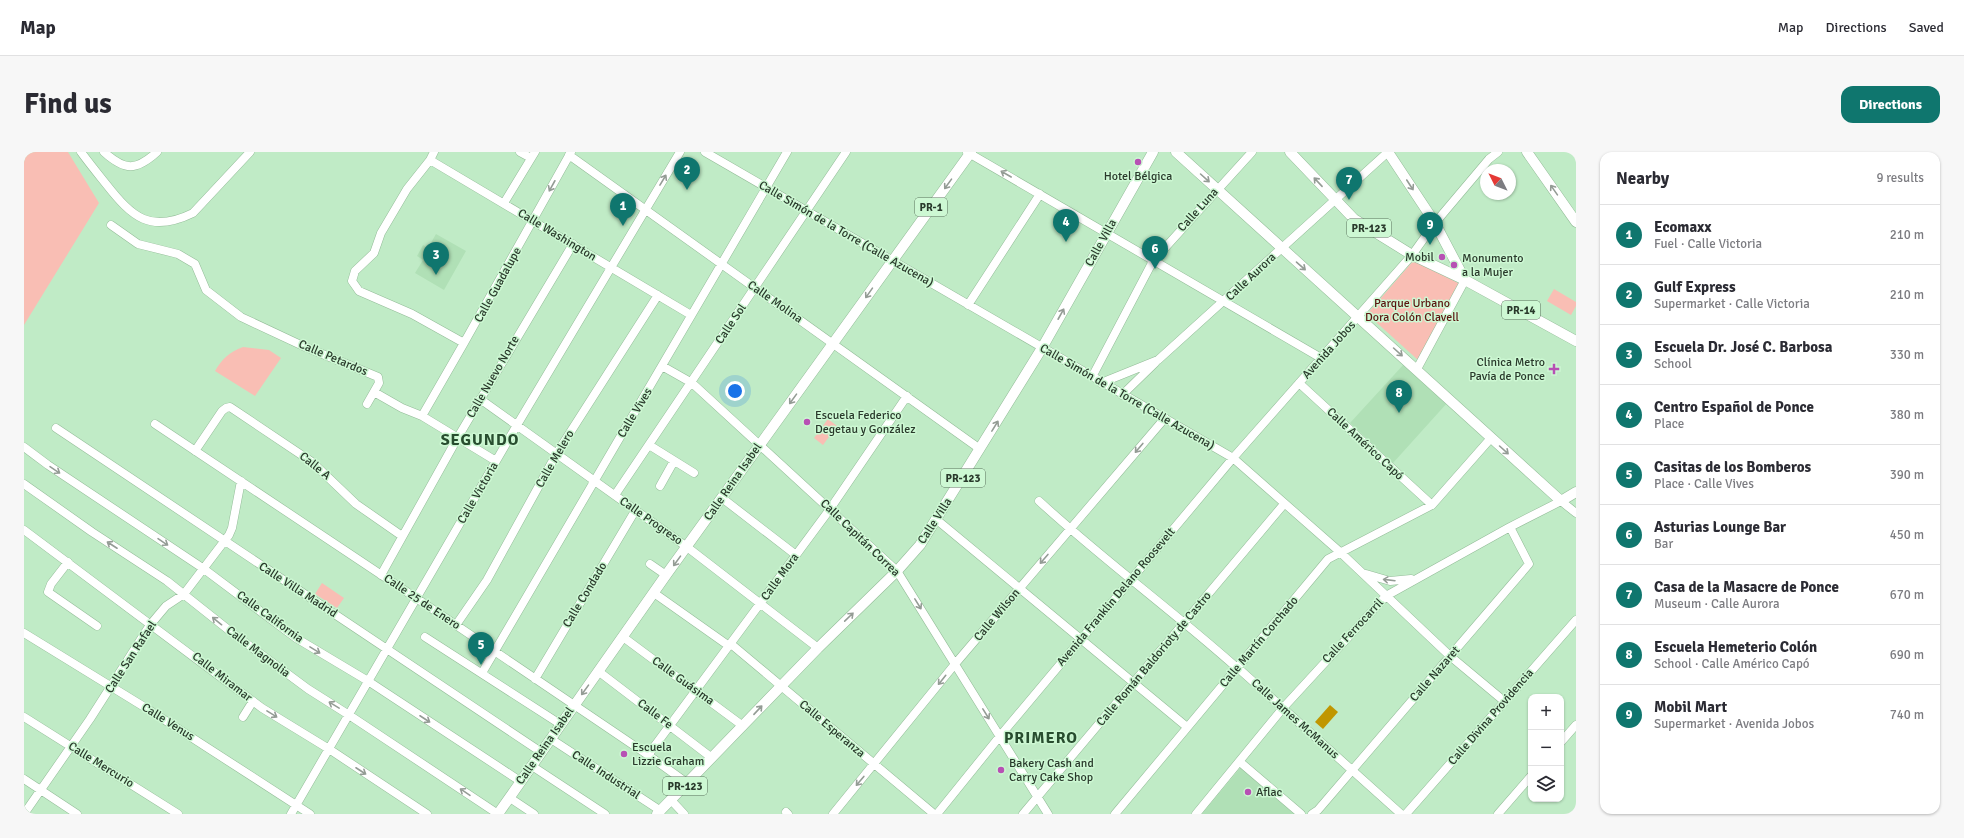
<!DOCTYPE html>
<html lang="en">
<head>
<meta charset="utf-8">
<style>
	:root { --surface:#fff; --page:#f7f7f7; --text:#2b2b33; --muted:#7c7c81; --line:#e1e1e2; --accent:#0f766e }
	body { margin:0; font-family:Signika,sans-serif; background:var(--page); color:var(--text) }
	.controls { position:absolute; right:12px; bottom:12px; display:grid; overflow:hidden; border-radius:8px; box-shadow:0 1px 3px #0004 }
	.controls button { width:36px; height:36px; display:grid; place-items:center; padding:0; border:0; border-bottom:1px solid var(--line); background:var(--surface); color:var(--text); font:20px sans-serif }
	.compass { position:absolute; left:1456px; top:12px; width:36px; height:36px; border-radius:50%; background:var(--surface); box-shadow:0 1px 3px #0004; rotate:312deg }
	.you { position:absolute; left:711px; top:239px; width:14px; height:14px; margin:-10px; border:3px solid #fff; border-radius:50%; background:#1a73e8; box-shadow:0 0 0 6px #1a73e833 }
	.badge { display:grid; place-items:center; width:26px; height:26px; border-radius:50%; background:var(--accent); color:#fff; font-size:13px; font-weight:700 }
	.pin { position:absolute; translate:-50% -33px; filter:drop-shadow(0 1px 2px #0008) }
	.pin::after { content:''; position:absolute; top:21px; width:14px; height:12px; background:inherit; clip-path:polygon(0 0,100% 0,50% 100%) }
	.list { margin:0; padding:0; list-style:none }
	h2 { display:flex; justify-content:space-between; align-items:center; height:52px; margin:0; padding:0 16px; font-size:17px }
	h2 small { font-size:13px; font-weight:400; color:var(--muted) }
	.list li { display:grid; grid-template-columns:26px 1fr auto; gap:12px; align-items:center; box-sizing:border-box; height:60px; padding:0 16px; border-top:1px solid var(--line) }
	.list b { display:block; font-size:15px; white-space:nowrap }
	.list p { margin:0; font-size:13px; white-space:nowrap; color:var(--muted) }
	.list em { font-size:13px; font-style:normal; color:var(--muted) }
	.icon { flex:none; width:22px; height:22px; fill:none; stroke:currentColor; stroke-width:2; stroke-linecap:round; stroke-linejoin:round }
	.map { position:relative; flex:none; width:1552px; height:662px; overflow:hidden; border-radius:12px }
	header { display:flex; align-items:center; gap:24px; box-sizing:border-box; height:56px; padding:0 20px; background:var(--surface); border-bottom:1px solid var(--line) }
	header strong { font-size:19px }
	nav { display:flex; gap:22px; margin-inline-start:auto; font-size:14px }
	.intro { display:flex; align-items:center; justify-content:space-between; box-sizing:border-box; height:96px; padding:0 24px }
	h1 { margin:0; font-size:28px }
	.button { padding:10px 18px; border-radius:12px; background:var(--accent); color:#fff; font-size:14px; font-weight:700 }
	main { display:flex; gap:24px; padding:0 24px }
	aside { flex:1; background:var(--surface); border-radius:12px; box-shadow:0 1px 3px #0004 }
	.map>svg:first-child { display:block }
	.built { fill:#b0e0b6 }
	.green { fill:#f9beb4 }
	.water { fill:#c09600 }
	.lines { fill:none; stroke-linecap:round; stroke-linejoin:round }
	.minor-casing { stroke:#93bc98; stroke-width:9 }
	.major-casing { stroke:#93bc98; stroke-width:11 }
	.minor { stroke:#fff; stroke-width:8 }
	.major { stroke:#fff; stroke-width:10 }
	.oneway { stroke:#949c95 }
	.poi-dot { fill:#b750b4; stroke:#cdf8d3; stroke-width:1.5 }
	.labels { text-anchor:middle; dominant-baseline:central; stroke-width:3; stroke-linejoin:round; paint-order:stroke }
	.shield { fill:#cdf8d3; stroke:#5a725d; stroke-width:1 }
	.shield-label { font-size:11px; font-weight:bold; fill:#29392b }
	.poi-label { font-size:12px; fill:#29392b; stroke:#cdf8d3; text-anchor:start }
	.street-label { font-size:12px; fill:#29392b; stroke:#cdf8d3 }
	.park-label { font-size:12px; fill:#5b1510; stroke:#cdf8d3 }
	.district-label { font-size:16px; font-weight:bold; letter-spacing:1px; fill:#284d2f; stroke:#cdf8d3 }
</style>
</head>
<body>
<header>
<strong>Map</strong>
<nav><a>Map</a><a>Directions</a><a>Saved</a></nav>
</header>
<div class="intro"><h1>Find us</h1><a class="button">Directions</a></div>
<main>
<div class="map">
<svg width="1552" height="662" viewBox="0 0 1552 662">
	<rect width="100%" height="100%" fill="#c0ebc6"/>
	<path class="built" d="M412,82L442,99L420,138L391,121L399,108L393,104L399,93L404,96Z
		M1380,212L1424,250L1369,311L1326,271Z
		M1217,615L1271,662H1178Z"/>
	<path class="green" d="M0,0H44L75,51L0,173Z
		M1390,108L1436,132L1394,208L1343,162Z
		M1530,137L1552,150V154L1547,163L1523,149Z
		M219,195L245,198L257,206L231,244L191,219C198,207 205,200 219,195Z
		M804,267L813,274L799,293L790,286Z
		M298,431L320,446L313,456L291,442Z"/>
	<path class="water" d="M1306,553L1314,560L1299,577L1291,570Z"/>
	<g class="lines">
		<g class="minor-casing">
			<path id="minor" d="M57,0C65,11 74,22 82,32C108,65 126,82 169,61L226,0
				M80,0C101,19 112,19 133,0
				M410,0L406,8L383,37L357,81L350,101L331,119L328,129L335,139L388,162L440,191
				M496,0L507,6
				M681,0L1209,306L1316,400L1426,504L1480,549
				M943,0L1297,206
				M545,3L956,297
				M406,8L667,163
				M480,51L511,0
				M87,73L114,92L154,102L171,112L182,138L217,165L279,194L354,225L355,231L343,252
				M944,153L1016,42
				M638,214L668,231L873,419L1024,662
				M1393,217L1441,128
				M1068,225L1129,109L1228,0
				M1077,231L1134,208L1364,0
				M1275,231L1408,353
				M350,240L378,256L398,264L472,309
				M1098,243L1131,211
				M456,247L663,395L794,496
				M398,264L440,191L547,0
				M131,272L392,446L624,603L663,631
				M32,276L517,600
				M625,293L670,321
				M0,295L24,313L180,417L272,486L344,529L496,629
				M171,299L198,259L202,256L206,255L288,310L332,352L378,384
				M0,332L68,380L143,429L211,483L284,537L325,563L474,662
				M636,334L650,309
				M591,343L822,0
				M698,346L772,403
				M1015,349C1078,407 1148,458 1212,515
				M913,368L1163,575
				M0,378L238,556L305,597L403,662
				M44,410L27,432L24,440L73,474
				M626,412L642,423
				M1342,422L1366,429L1387,427
				M357,423L434,285L549,92
				M630,441L705,494
				M432,473L463,428L533,301L634,143
				M0,481L122,556L286,662
				M401,485L536,572
				M599,485L719,574
				M707,492L910,662
				M1214,516L1377,662
				M574,519L688,606
				M458,521L763,0
				M511,527L611,359
				M0,565L154,662
				M219,565L229,549
				M527,587L637,659
				M1537,590L1552,573
				M624,603L806,357L883,244
				M1216,610L1277,662
				M508,614L581,662
				M0,627L53,662
				M486,646L510,662
				M647,648L660,662
				M762,660L764,662
				M0,662L66,567L126,473L142,454L160,442L205,383L208,376L217,329
				M267,662L493,273L656,0
				M809,662L931,512L1141,266
				M913,662L976,584L1209,306L1388,103L1411,71L1465,7L1474,0
				M999,662L1260,352
				M1091,662L1304,407L1408,353L1467,286
				M1172,662L1259,556L1362,444L1486,375L1537,349L1552,361
				M1288,662L1294,658L1505,412L1486,375
				M1382,662L1552,468
				M1474,662L1507,624"/>
		</g>
		<g class="major-casing">
			<path id="major" d="M1152,0L1537,349L1552,340
				M1266,0L1330,67L1388,103L1441,128L1552,189
				M1364,0L1411,71L1441,128
				M1503,0L1552,70
				M474,662L642,423L947,0
				M633,662L794,496L873,419L896,393L1018,196L1129,0"/>
		</g>
		<use href="#minor" class="minor"/>
		<use href="#major" class="major"/>
	</g>
	<defs><path id="oneway-shaft" d="M-6 0H5M1.5-3L5.5 0L1.5 3" fill="none" stroke-width="1.6" stroke-linecap="round" stroke-linejoin="round"/></defs>
	<g class="oneway">
		<use href="#oneway-shaft" transform="translate(982 22) rotate(-150)"/>
		<use href="#oneway-shaft" transform="translate(1181 26) rotate(42)"/>
		<use href="#oneway-shaft" transform="translate(639 28) rotate(-59)"/>
		<use href="#oneway-shaft" transform="translate(1294 30) rotate(-133)"/>
		<use href="#oneway-shaft" transform="translate(924 32) rotate(126)"/>
		<use href="#oneway-shaft" transform="translate(1386 33) rotate(57)"/>
		<use href="#oneway-shaft" transform="translate(528 34) rotate(119)"/>
		<use href="#oneway-shaft" transform="translate(1530 38) rotate(-125)"/>
		<use href="#oneway-shaft" transform="translate(1277 114) rotate(41)"/>
		<use href="#oneway-shaft" transform="translate(845 141) rotate(125)"/>
		<use href="#oneway-shaft" transform="translate(1037 162) rotate(-61)"/>
		<use href="#oneway-shaft" transform="translate(1374 200) rotate(42)"/>
		<use href="#oneway-shaft" transform="translate(769 247) rotate(126)"/>
		<use href="#oneway-shaft" transform="translate(971 274) rotate(-58)"/>
		<use href="#oneway-shaft" transform="translate(1115 296) rotate(130)"/>
		<use href="#oneway-shaft" transform="translate(1480 298) rotate(42)"/>
		<use href="#oneway-shaft" transform="translate(31 318) rotate(34)"/>
		<use href="#oneway-shaft" transform="translate(139 390) rotate(34)"/>
		<use href="#oneway-shaft" transform="translate(88 393) rotate(-147)"/>
		<use href="#oneway-shaft" transform="translate(1020 407) rotate(131)"/>
		<use href="#oneway-shaft" transform="translate(653 409) rotate(126)"/>
		<use href="#oneway-shaft" transform="translate(1365 428) rotate(-173)"/>
		<use href="#oneway-shaft" transform="translate(894 452) rotate(58)"/>
		<use href="#oneway-shaft" transform="translate(825 465) rotate(-44)"/>
		<use href="#oneway-shaft" transform="translate(193 469) rotate(-141)"/>
		<use href="#oneway-shaft" transform="translate(291 498) rotate(32)"/>
		<use href="#oneway-shaft" transform="translate(918 528) rotate(129)"/>
		<use href="#oneway-shaft" transform="translate(561 538) rotate(126)"/>
		<use href="#oneway-shaft" transform="translate(310 553) rotate(-149)"/>
		<use href="#oneway-shaft" transform="translate(734 558) rotate(-47)"/>
		<use href="#oneway-shaft" transform="translate(248 562) rotate(32)"/>
		<use href="#oneway-shaft" transform="translate(962 562) rotate(58)"/>
		<use href="#oneway-shaft" transform="translate(401 567) rotate(33)"/>
		<use href="#oneway-shaft" transform="translate(337 619) rotate(33)"/>
		<use href="#oneway-shaft" transform="translate(836 629) rotate(130)"/>
		<use href="#oneway-shaft" transform="translate(441 640) rotate(-146)"/>
	</g>
	<g class="poi-dot">
		<circle cx="1114" cy="10" r="4"/>
		<circle cx="1418" cy="105" r="4"/>
		<circle cx="1430" cy="113" r="4"/>
		<path d="M1528 211h4v4h4v4h-4v4h-4v-4h-4v-4h4z"/>
		<circle cx="783" cy="270" r="4"/>
		<circle cx="600" cy="602" r="4"/>
		<circle cx="977" cy="618" r="4"/>
		<circle cx="1224" cy="640" r="4"/>
	</g>
	<g class="labels">
		<g class="shield">
			<rect x="891" y="46" width="32" height="18" rx="3"/>
			<rect x="1323" y="67" width="44" height="18" rx="3"/>
			<rect x="1478" y="149" width="38" height="18" rx="3"/>
			<rect x="917" y="317" width="44" height="18" rx="3"/>
			<rect x="639" y="625" width="44" height="18" rx="3"/>
		</g>
		<g class="shield-label">
			<text x="907" y="55">PR-1</text>
			<text x="1345" y="76">PR-123</text>
			<text x="1497" y="158">PR-14</text>
			<text x="939" y="326">PR-123</text>
			<text x="661" y="634">PR-123</text>
		</g>
		<g class="poi-label">
			<text x="1114" y="24" text-anchor="middle">Hotel Bélgica</text>
			<text x="1410" y="105" text-anchor="end">Mobil</text>
			<text x="1438" y="106">Monumento<tspan x="1438" dy="14">a la Mujer</tspan></text>
			<text x="1521" y="210" text-anchor="end">Clínica Metro<tspan x="1521" dy="14">Pavía de Ponce</tspan></text>
			<text x="791" y="263">Escuela Federico<tspan x="791" dy="14">Degetau y González</tspan></text>
			<text x="608" y="595">Escuela<tspan x="608" dy="14">Lizzie Graham</tspan></text>
			<text x="985" y="611">Bakery Cash and<tspan x="985" dy="14">Carry Cake Shop</tspan></text>
			<text x="1232" y="640">Aflac</text>
		</g>
		<g class="street-label">
			<text transform="translate(1174 58) rotate(-48)">Calle Luna</text>
			<text transform="translate(822 82) rotate(30)">Calle Simón de la Torre (Calle Azucena)</text>
			<text transform="translate(533 83) rotate(31)">Calle Washington</text>
			<text transform="translate(1077 91) rotate(-61)">Calle Villa</text>
			<text transform="translate(1227 125) rotate(-43)">Calle Aurora</text>
			<text transform="translate(474 133) rotate(-61)">Calle Guadalupe</text>
			<text transform="translate(751 150) rotate(35)">Calle Molina</text>
			<text transform="translate(707 172) rotate(-56)">Calle Sol</text>
			<text transform="translate(1305 198) rotate(-48)">Avenida Jobos</text>
			<text transform="translate(309 206) rotate(23)">Calle Petardos</text>
			<text transform="translate(469 225) rotate(-60)">Calle Nuevo Norte</text>
			<text transform="translate(1103 245) rotate(30)">Calle Simón de la Torre (Calle Azucena)</text>
			<text transform="translate(611 261) rotate(-59)">Calle Vives</text>
			<text transform="translate(1341 292) rotate(43)">Calle Américo Capó</text>
			<text transform="translate(531 307) rotate(-60)">Calle Melero</text>
			<text transform="translate(291 314) rotate(39)">Calle A</text>
			<text transform="translate(709 330) rotate(-55)">Calle Reina Isabel</text>
			<text transform="translate(454 341) rotate(-60)">Calle Victoria</text>
			<text transform="translate(627 369) rotate(35)">Calle Progreso</text>
			<text transform="translate(911 369) rotate(-57)">Calle Villa</text>
			<text transform="translate(836 386) rotate(44)">Calle Capitán Correa</text>
			<text transform="translate(756 425) rotate(-54)">Calle Mora</text>
			<text transform="translate(274 438) rotate(33)">Calle Villa Madrid</text>
			<text transform="translate(561 443) rotate(-59)">Calle Condado</text>
			<text transform="translate(1092 445) rotate(-50)">Avenida Franklin Delano Roosevelt</text>
			<text transform="translate(398 450) rotate(34)">Calle 25 de Enero</text>
			<text transform="translate(973 463) rotate(-50)">Calle Wilson</text>
			<text transform="translate(246 465) rotate(36)">Calle California</text>
			<text transform="translate(1329 479) rotate(-47)">Calle Ferrocarril</text>
			<text transform="translate(1235 490) rotate(-50)">Calle Martín Corchado</text>
			<text transform="translate(234 500) rotate(37)">Calle Magnolia</text>
			<text transform="translate(107 505) rotate(-57)">Calle San Rafael</text>
			<text transform="translate(1130 507) rotate(-50)">Calle Román Baldorioty de Castro</text>
			<text transform="translate(1411 522) rotate(-49)">Calle Nazaret</text>
			<text transform="translate(198 525) rotate(38)">Calle Miramar</text>
			<text transform="translate(659 529) rotate(36)">Calle Guásima</text>
			<text transform="translate(631 562) rotate(37)">Calle Fe</text>
			<text transform="translate(1467 565) rotate(-49)">Calle Divina Providencia</text>
			<text transform="translate(1271 567) rotate(42)">Calle James McManus</text>
			<text transform="translate(144 570) rotate(32)">Calle Venus</text>
			<text transform="translate(808 577) rotate(40)">Calle Esperanza</text>
			<text transform="translate(521 594) rotate(-55)">Calle Reina Isabel</text>
			<text transform="translate(77 613) rotate(32)">Calle Mercurio</text>
			<text transform="translate(582 623) rotate(33)">Calle Industrial</text>
		</g>
		<g class="park-label">
			<text x="1388" y="151">Parque Urbano<tspan x="1388" dy="14">Dora Colón Clavell</tspan></text>
		</g>
		<g class="district-label">
			<text x="456" y="288">SEGUNDO</text>
			<text x="1017" y="586">PRIMERO</text>
		</g>
	</g>
</svg>
<div class="controls">
<button>+</button>
<button>−</button>
<button><svg class="icon" aria-label="layers" viewBox="0 0 24 24"><path d="M12 4l9 5-9 5-9-5zM3 14l9 5 9-5"/></svg></button>
</div>
<svg class="compass" viewBox="-18 -18 36 36"><path d="M0-13l5 13h-10z" fill="#e53935"/><path d="M0 13l5-13h-10z" fill="#7c7c81"/></svg>
<div class="you"></div>
<div class="pin badge" style="left:599px;top:74px">1</div>
<div class="pin badge" style="left:663px;top:38px">2</div>
<div class="pin badge" style="left:412px;top:123px">3</div>
<div class="pin badge" style="left:1042px;top:90px">4</div>
<div class="pin badge" style="left:457px;top:513px">5</div>
<div class="pin badge" style="left:1131px;top:117px">6</div>
<div class="pin badge" style="left:1325px;top:48px">7</div>
<div class="pin badge" style="left:1375px;top:261px">8</div>
<div class="pin badge" style="left:1406px;top:93px">9</div>
</div>
<aside>
<h2>Nearby<small>9 results</small></h2>
<ul class="list">
<li><span class="badge">1</span><div><b>Ecomaxx</b><p>Fuel · Calle Victoria</p></div><em>210 m</em></li>
<li><span class="badge">2</span><div><b>Gulf Express</b><p>Supermarket · Calle Victoria</p></div><em>210 m</em></li>
<li><span class="badge">3</span><div><b>Escuela Dr. José C. Barbosa</b><p>School</p></div><em>330 m</em></li>
<li><span class="badge">4</span><div><b>Centro Español de Ponce</b><p>Place</p></div><em>380 m</em></li>
<li><span class="badge">5</span><div><b>Casitas de los Bomberos</b><p>Place · Calle Vives</p></div><em>390 m</em></li>
<li><span class="badge">6</span><div><b>Asturias Lounge Bar</b><p>Bar</p></div><em>450 m</em></li>
<li><span class="badge">7</span><div><b>Casa de la Masacre de Ponce</b><p>Museum · Calle Aurora</p></div><em>670 m</em></li>
<li><span class="badge">8</span><div><b>Escuela Hemeterio Colón</b><p>School · Calle Américo Capó</p></div><em>690 m</em></li>
<li><span class="badge">9</span><div><b>Mobil Mart</b><p>Supermarket · Avenida Jobos</p></div><em>740 m</em></li>
</ul>
</aside>
</main>
</body>
</html>
